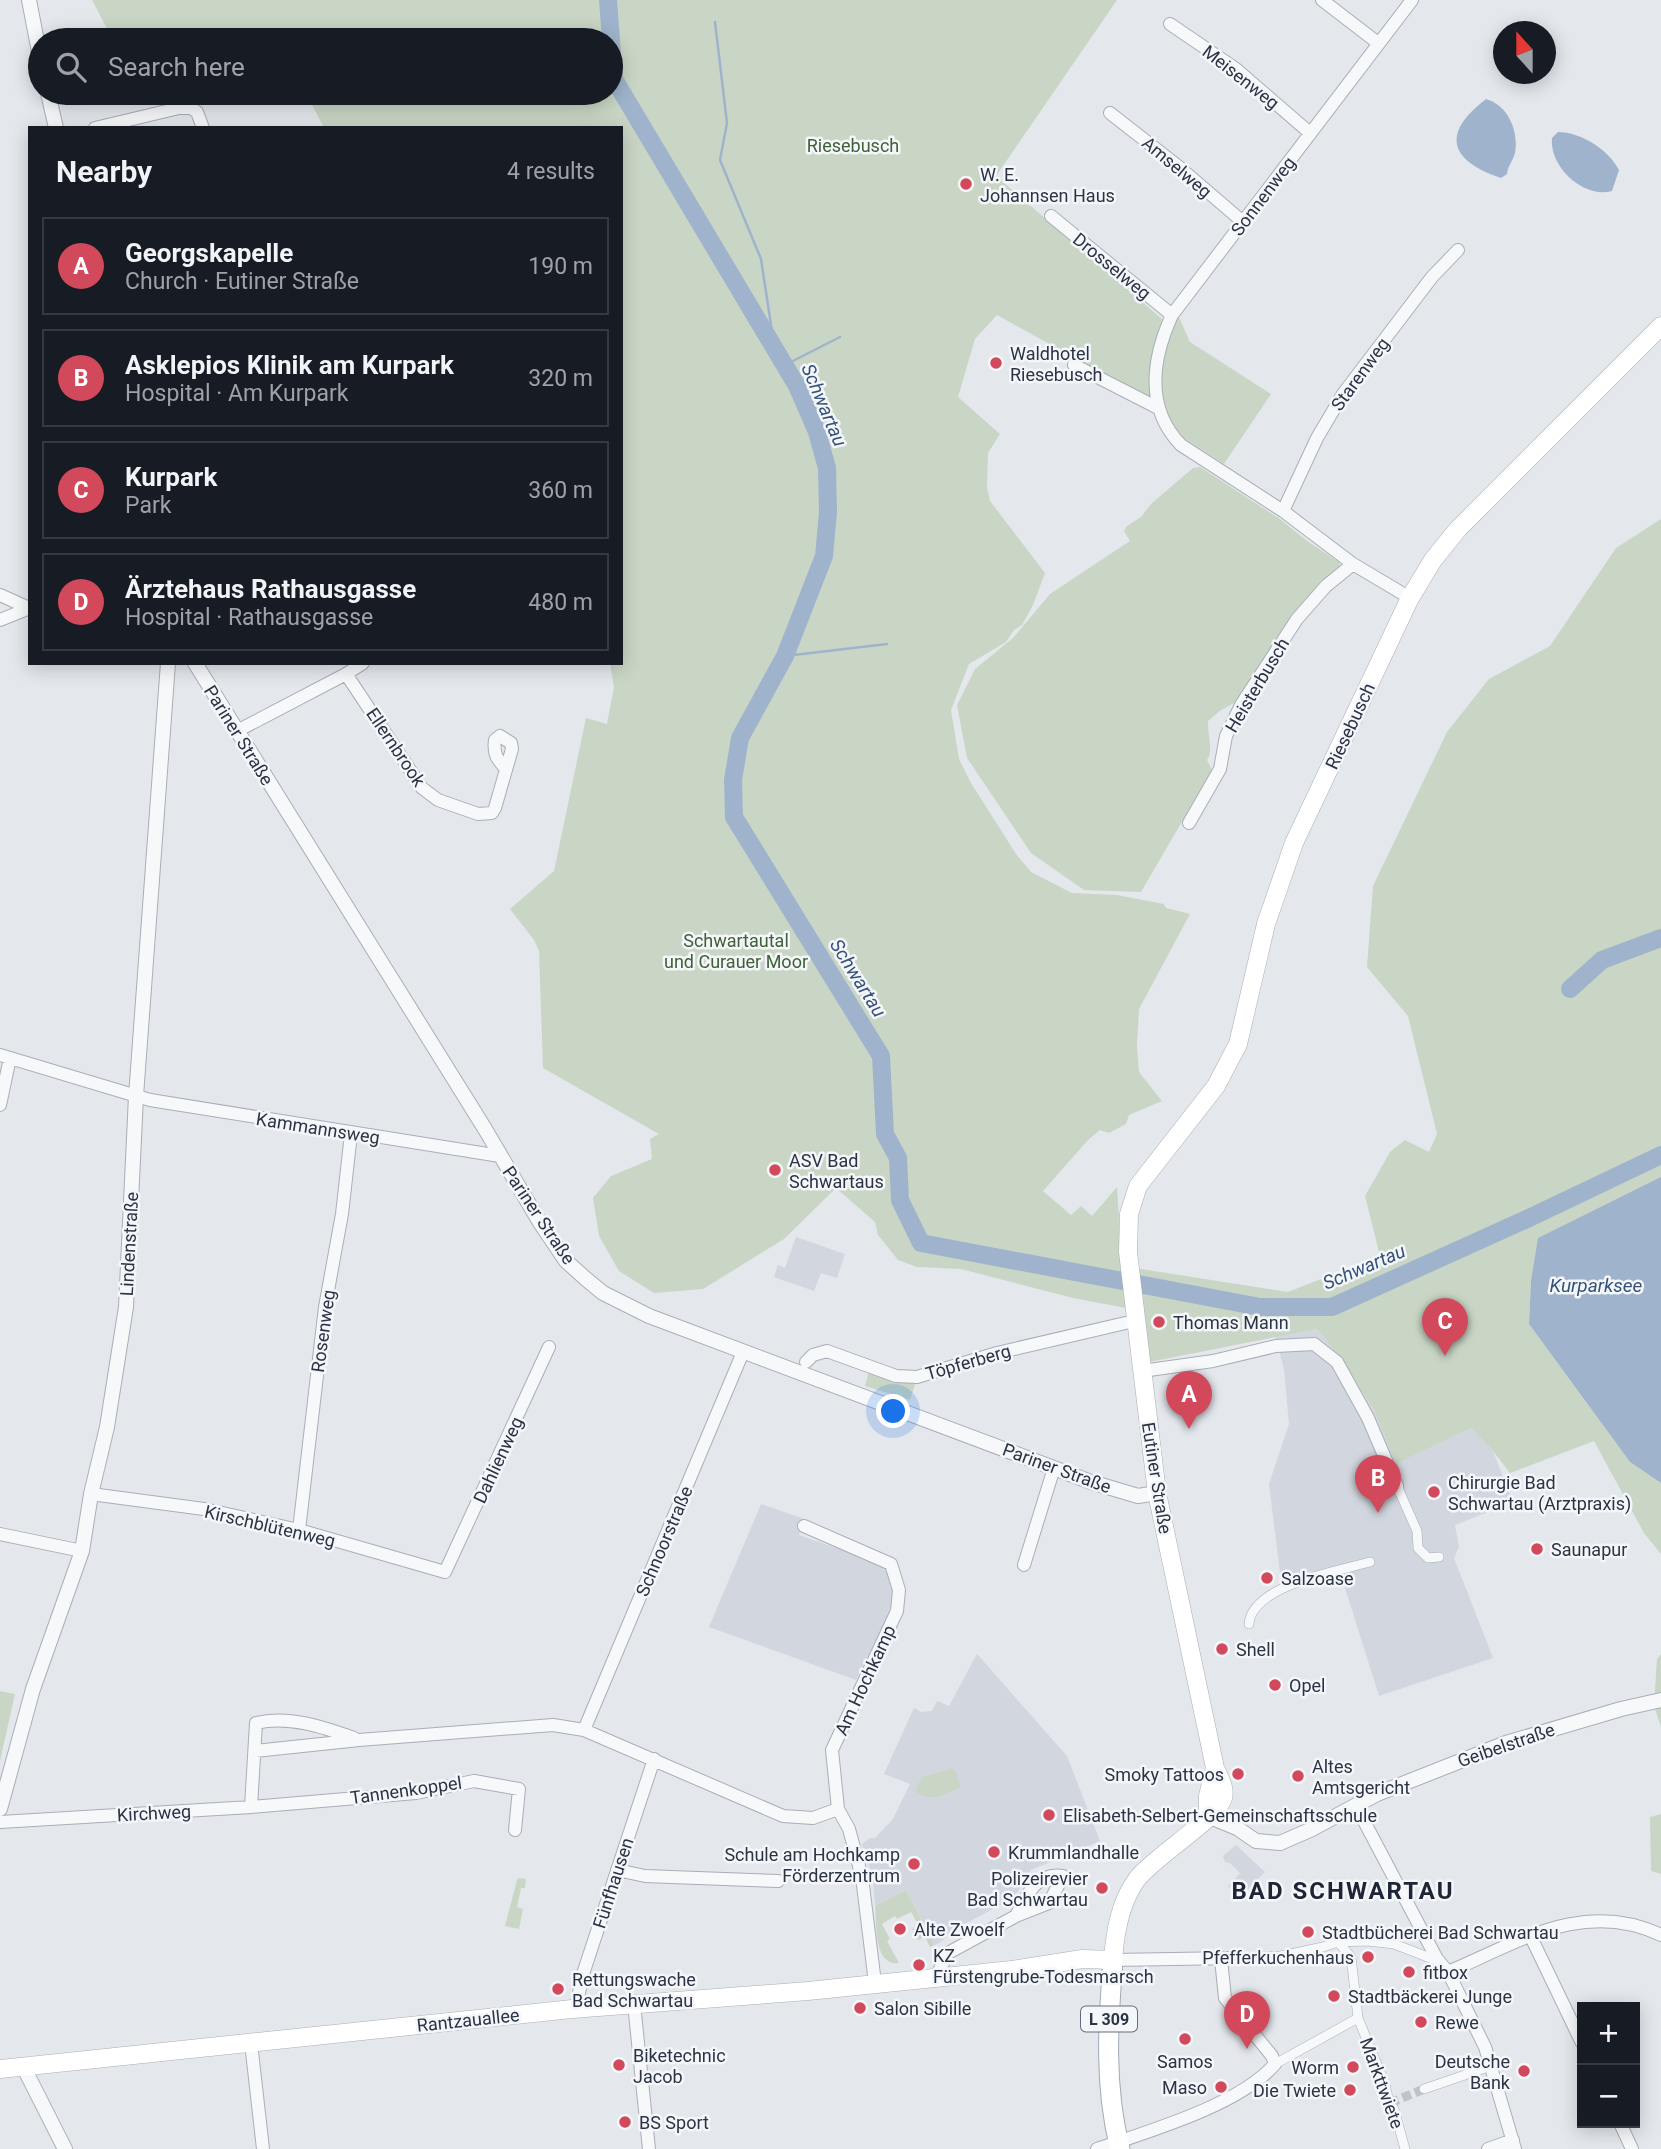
<!DOCTYPE html>
<html lang="en">
<head>
<meta charset="utf-8">
<style>
	:root { --surface:#171b24; --page:#20242c; --text:#f1f3f6; --muted:#9ea1a6; --line:#363941; --accent:#d1495b }
	body { margin:0; font-family:Roboto,sans-serif; background:var(--page); color:var(--text) }
	.controls { position:absolute; right:21px; bottom:21px; display:grid; overflow:hidden; border-radius:0px; box-shadow:0 4px 18px #0003 }
	.controls button { width:63px; height:63px; display:grid; place-items:center; padding:0; border:0; border-bottom:2px solid var(--line); background:var(--surface); color:var(--text); font:35px sans-serif }
	.compass { position:absolute; left:1493px; top:21px; width:63px; height:63px; border-radius:50%; background:var(--surface); box-shadow:0 4px 18px #0003; rotate:339deg }
	.you { position:absolute; left:894px; top:1412px; width:24px; height:24px; margin:-18px; border:5px solid #fff; border-radius:50%; background:#1a73e8; box-shadow:0 0 0 10px #1a73e833 }
	.badge { display:grid; place-items:center; width:46px; height:46px; border-radius:50%; background:var(--accent); color:#fff; font-size:23px; font-weight:700 }
	.pin { position:absolute; translate:-50% -58px; filter:drop-shadow(0 2px 4px #0008) }
	.pin::after { content:''; position:absolute; top:37px; width:24px; height:21px; background:inherit; clip-path:polygon(0 0,100% 0,50% 100%) }
	.list { margin:0; padding:0; list-style:none }
	h2 { display:flex; justify-content:space-between; align-items:center; height:91px; margin:0; padding:0 28px; font-size:30px }
	h2 small { font-size:23px; font-weight:400; color:var(--muted) }
	.list li { display:grid; grid-template-columns:46px 1fr auto; gap:21px; align-items:center; box-sizing:border-box; height:98px; margin:0 14px 14px; padding:0 14px; border:2px solid var(--line); border-radius:0px }
	.list b { display:block; font-size:26px; white-space:nowrap }
	.list p { margin:0; font-size:23px; white-space:nowrap; color:var(--muted) }
	.list em { font-size:23px; font-style:normal; color:var(--muted) }
	.icon { flex:none; width:38px; height:38px; fill:none; stroke:currentColor; stroke-width:2; stroke-linecap:round; stroke-linejoin:round }
	.map { position:relative; flex:none; width:1661px; height:2149px; overflow:hidden }
	.search { position:absolute; background:var(--surface); box-shadow:0 4px 18px #0003; left:28px; top:28px; width:595px; height:77px; display:flex; align-items:center; gap:18px; box-sizing:border-box; padding:0 24px; border-radius:38px; color:var(--muted); font-size:26px }
	.panel { position:absolute; background:var(--surface); box-shadow:0 4px 18px #0003; left:28px; top:126px; width:595px; height:539px; border-radius:0px }
	.map>svg:first-child { display:block }
	.built { fill:#d2d6de }
	.green { fill:#c9d6c5 }
	.water { fill:#9fb4cc }
	.lines { fill:none; stroke-linecap:round; stroke-linejoin:round }
	.stream { stroke:#9fb4cc; stroke-width:2.5 }
	.river { stroke:#9fb4cc; stroke-width:18 }
	.pedestrian-tunnel { stroke:#bfc3cb; stroke-width:9; stroke-dasharray:9 4.5; stroke-linecap:butt }
	.pedestrian-casing { stroke:#a9aeb7; stroke-width:10 }
	.minor-casing { stroke:#a9aeb7; stroke-width:14 }
	.tertiary-casing { stroke:#a9aeb7; stroke-width:16 }
	.secondary-casing { stroke:#a9aeb7; stroke-width:19 }
	.primary-casing { stroke:#a3abb8; stroke-width:21 }
	.pedestrian { stroke:#f7f8fa; stroke-width:9 }
	.minor { stroke:#f7f8fa; stroke-width:12 }
	.tertiary { stroke:#f7f8fa; stroke-width:14 }
	.secondary { stroke:#fff; stroke-width:18 }
	.primary { stroke:#fff; stroke-width:19 }
	.poi-dot { fill:#d1495b; stroke:#f4f6f9; stroke-width:2.5 }
	.labels { text-anchor:middle; dominant-baseline:central; stroke-width:5; stroke-linejoin:round; paint-order:stroke }
	.shield { fill:#f4f6f9; stroke:#676e7b; stroke-width:2 }
	.shield-label { font-size:16px; font-weight:bold; fill:#2b3445 }
	.street-label { font-size:18px; fill:#2b3445; stroke:#f4f6f9 }
	.park-label { font-size:18px; fill:#3f6138; stroke:#f4f6f9 }
	.poi-label { font-size:18px; fill:#2b3445; stroke:#f4f6f9; text-anchor:start }
	.water-label { font-size:19px; font-style:italic; fill:#34527a; stroke:#f4f6f9 }
	.district-label { font-size:24px; font-weight:bold; letter-spacing:2px; fill:#1d2536; stroke:#f4f6f9 }
</style>
</head>
<body>
<div class="map">
<svg width="1661" height="2149" viewBox="0 0 1661 2149">
	<rect width="100%" height="100%" fill="#e4e7ec"/>
	<path class="built" d="M796,1237L845,1254L837,1278L821,1273L814,1291L774,1277L778,1265L785,1268Z
		M1315,1329L1324,1335L1373,1408L1396,1464L1471,1428L1493,1451L1513,1502L1455,1525L1459,1547L1454,1558L1493,1658L1379,1696L1340,1572L1282,1589L1269,1484L1289,1424L1284,1369L1275,1336Z
		M761,1504L804,1519L799,1535L888,1566L893,1595L891,1605L885,1623L856,1680L709,1627Z
		M977,1654L1067,1756L1100,1841L1031,1870L1014,1898L951,1931L941,1942L934,1945L906,1890L875,1906L873,1879L862,1844L870,1838H875L893,1819L910,1784L884,1774L914,1708L921,1712L932,1711L937,1701L949,1706Z
		M1236,1845L1265,1872L1240,1897L1228,1886L1240,1873L1230,1863L1225,1862L1223,1856Z"/>
	<path class="green" d="M92,0H1117L996,176L1162,319L1153,355L1152,398L1150,400L997,315L975,339L958,397L1000,434L988,453L987,487L990,501L1045,573L1033,605L1022,625L1014,630L1006,642L969,664L951,710L959,759L971,783L1016,854L1031,872L1072,893L1117,895L1164,904L1166,908L1190,914L1139,1009L1137,1046L1139,1072L1162,1101L1129,1115L1126,1124L1109,1133L1100,1130L1088,1140L1043,1191L1071,1215L1081,1206L1092,1216L1117,1187L1122,1272L1141,1269L1288,1292L1380,1256L1365,1196L1390,1152L1405,1140L1429,1152L1437,1134L1408,1016L1367,967L1373,886L1447,732L1489,679L1550,646L1616,548L1661,519V1186L1531,1281L1529,1324L1630,1462L1661,1483V1554L1644,1533L1594,1441L1510,1473L1493,1451L1471,1428L1396,1464L1373,1408L1324,1336L1316,1329L1139,1364L1131,1309L1073,1298L961,1269L917,1267L898,1260L878,1235L875,1222L836,1188L784,1239L703,1289L654,1293L619,1271L599,1236L593,1198L611,1176L652,1159L650,1139L659,1134L543,1068L539,951L534,940L510,909L554,871L586,718L607,724L614,687L610,663H621V128H324L306,93H611V40H113Z
		M1178,315L1190,342L1271,394L1224,464L1184,438H1179C1153,401 1158,354 1178,315Z
		M1200,467L1280,519L1307,541L1339,562L1340,566L1238,701L1221,710L1208,721C1207,733 1214,751 1207,760L1212,770L1141,892L1084,890L1031,853L967,758L957,705L975,669L1013,638L1050,594L1130,541L1124,531L1127,526L1141,517L1152,503L1193,468Z
		M869,1371L917,1378L910,1400L865,1386Z
		M1661,1654V1727L1654,1706L1657,1659Z
		M0,1691L15,1694L0,1761Z
		M952,1769L956,1772L961,1787C945,1794 933,1802 917,1793L916,1789L922,1777Z
		M1661,1814V1874L1651,1871L1650,1817Z
		M519,1878L526,1879L525,1888H521L517,1907L523,1909L519,1929L505,1926L517,1880Z
		M906,1890L934,1945L930,1947L925,1937L918,1940L912,1929L919,1926L911,1912L897,1919L895,1916L882,1924L890,1939L887,1941L899,1963C873,1966 877,1924 875,1906Z"/>
	<path class="water" d="M1486,99C1508,105 1519,131 1515,153C1513,161 1508,165 1507,174L1501,178C1450,161 1440,134 1486,99Z
		M1558,132C1581,132 1609,150 1619,170L1612,191C1583,199 1549,166 1552,138Z
		M1661,1177V1483L1630,1462L1529,1324L1531,1281L1538,1238Z"/>
	<g class="lines">
		<path class="stream" d="M715,22L727,123L720,160L761,259L774,345
			M785,365L840,337
			M785,656L887,644"/>
		<path class="river" d="M608,0L611,40
			M611,42L614,79L797,386L817,432L827,468L828,512L824,556L785,656L740,738L733,780L734,817L881,1056L885,1134L898,1158L900,1200L921,1243L1260,1307H1332L1529,1218L1661,1155
			M1570,989L1602,960L1661,938"/>
		<path class="pedestrian-tunnel" d="M1390,2103L1424,2089"/>
		<g class="pedestrian-casing">
			<path id="pedestrian" d="M1397,1486L1417,1531L1418,1548L1428,1558L1439,1557
				M1249,1624C1252,1585 1338,1571 1370,1562
				M1338,1942L1351,1957L1358,2018L1385,2084L1389,2103L1394,2109L1405,2149
				M1233,1958L1281,1956L1323,1947L1338,1942L1368,1941L1394,1944L1438,1961
				M1275,2064L1358,2018
				M1424,2089L1491,2066"/>
		</g>
		<g class="minor-casing">
			<path id="minor" d="M1322,0L1378,43
				M1170,24L1236,69L1310,133
				M1110,113L1179,167L1243,222
				M95,128L179,108H191L197,112L203,128
				M1051,216L1172,315
				M1074,365L1158,408
				M1283,511L1317,438L1343,394L1432,277L1458,250
				M0,595L29,608
				M1410,598L1353,564L1283,511L1181,445C1145,408 1152,359 1172,315L1412,0
				M0,620L30,608
				M346,674L422,788L438,800L478,814L492,813L495,808L512,749L511,743L500,736L495,740C493,754 497,759 506,769
				M237,731L346,674L363,663
				M1189,823L1220,769L1226,736L1241,705L1297,619L1326,586L1353,564
				M0,1055L150,1100L500,1156
				M0,1105L10,1058
				M806,1362L813,1355L827,1351L896,1376L917,1377L997,1353L1134,1321
				M1142,1371L1213,1361L1276,1346L1314,1344L1337,1362L1368,1418L1397,1486
				M91,1494L204,1509L299,1530L445,1572L549,1347
				M804,1526L891,1564L899,1590L897,1611L832,1750L838,1809L849,1829L862,1877L875,1983
				M299,1530L325,1307L342,1214L351,1134
				M0,1534L82,1551
				M1024,1565L1054,1468
				M584,1730L743,1352
				M255,1751L359,1740L553,1725L584,1730L783,1816L813,1818L838,1809
				M1356,1806L1437,1959L1448,1972L1485,2047L1515,2149
				M251,1807L416,1793L474,1781L519,1789L515,1830
				M0,1822L251,1807L256,1723C288,1715 323,1727 354,1738
				M617,1870L645,1876L778,1881
				M1530,1935L1582,2043
				M1113,1960L1233,1958
				M1448,1972C1517,1943 1584,1898 1661,1935
				M936,1977L948,1953L1016,1916L1049,1903L1063,1876C1036,1872 1026,1896 1016,1916
				M634,2004L649,2149
				M576,2009L582,1977L654,1759
				M251,2043L263,2149
				M1620,2123L1632,2149
				M1097,2149C1149,2131 1240,2105 1275,2064L1272,2056L1225,1998L1221,1959
				M1488,2149L1513,2140"/>
		</g>
		<g class="tertiary-casing">
			<path id="tertiary" d="M29,0L40,57
				M48,93L56,128
				M195,663L485,1129L539,1221L566,1261L586,1279L603,1293L649,1316L1091,1482L1138,1496L1157,1493
				M0,1809L33,1689L82,1551L91,1494L107,1427L126,1307L136,1096L168,663
				M1208,1816L1237,1828L1256,1841L1280,1843L1310,1830L1377,1794L1506,1743L1621,1709L1661,1700
				M23,2066L65,2149"/>
		</g>
		<g class="secondary-casing">
			<path id="secondary" d="M1208,1816V1796L1215,1768
				M0,2069L572,2009L808,1991L1012,1970L1082,1959L1113,1960C1115,1932 1120,1902 1137,1879C1155,1856 1217,1819 1223,1798C1226,1788 1219,1777 1215,1768L1157,1493L1128,1252L1129,1214L1138,1186L1216,1086L1238,1044L1266,924L1294,843L1410,598L1433,560L1458,529L1661,326"/>
		</g>
		<g class="primary-casing">
			<path id="primary" d="M1113,1960C1108,2024 1104,2086 1120,2149"/>
		</g>
		<use href="#pedestrian" class="pedestrian"/>
		<use href="#minor" class="minor"/>
		<use href="#tertiary" class="tertiary"/>
		<use href="#secondary" class="secondary"/>
		<use href="#primary" class="primary"/>
	</g>
	<g class="poi-dot">
		<circle cx="966" cy="184" r="7"/>
		<circle cx="996" cy="363" r="7"/>
		<circle cx="775" cy="1170" r="7"/>
		<circle cx="1159" cy="1322" r="7"/>
		<circle cx="1434" cy="1492" r="7"/>
		<circle cx="1537" cy="1549" r="7"/>
		<circle cx="1267" cy="1578" r="7"/>
		<circle cx="1222" cy="1649" r="7"/>
		<circle cx="1275" cy="1685" r="7"/>
		<circle cx="1238" cy="1774" r="7"/>
		<circle cx="1298" cy="1776" r="7"/>
		<circle cx="1049" cy="1815" r="7"/>
		<circle cx="994" cy="1852" r="7"/>
		<circle cx="914" cy="1864" r="7"/>
		<circle cx="1102" cy="1888" r="7"/>
		<circle cx="900" cy="1929" r="7"/>
		<circle cx="1308" cy="1932" r="7"/>
		<circle cx="1368" cy="1957" r="7"/>
		<circle cx="919" cy="1965" r="7"/>
		<circle cx="1409" cy="1972" r="7"/>
		<circle cx="558" cy="1989" r="7"/>
		<circle cx="1334" cy="1996" r="7"/>
		<circle cx="860" cy="2008" r="7"/>
		<circle cx="1421" cy="2022" r="7"/>
		<circle cx="1185" cy="2039" r="7"/>
		<circle cx="619" cy="2065" r="7"/>
		<circle cx="1353" cy="2067" r="7"/>
		<circle cx="1524" cy="2071" r="7"/>
		<circle cx="1221" cy="2087" r="7"/>
		<circle cx="1350" cy="2090" r="7"/>
		<circle cx="625" cy="2122" r="7"/>
	</g>
	<g class="labels">
		<rect class="shield" x="1081" y="2006.5" width="56" height="25" rx="5"/>
		<g class="shield-label">
			<text x="1109" y="2019">L 309</text>
		</g>
		<g class="street-label">
			<text transform="translate(1241 77) rotate(38)">Meisenweg</text>
			<text transform="translate(1177 167) rotate(40)">Amselweg</text>
			<text transform="translate(1263 196) rotate(-53)">Sonnenweg</text>
			<text transform="translate(1112 266) rotate(39)">Drosselweg</text>
			<text transform="translate(1360 374) rotate(-54)">Starenweg</text>
			<text transform="translate(1257 685) rotate(-59)">Heisterbusch</text>
			<text transform="translate(1350 726) rotate(-65)">Riesebusch</text>
			<text transform="translate(239 735) rotate(58)">Pariner Straße</text>
			<text transform="translate(396 747) rotate(56)">Ellernbrook</text>
			<text transform="translate(318 1128) rotate(9)">Kammannsweg</text>
			<text transform="translate(539 1215) rotate(56)">Pariner Straße</text>
			<text transform="translate(129 1244) rotate(-87)">Lindenstraße</text>
			<text transform="translate(323 1331) rotate(-82)">Rosenweg</text>
			<text transform="translate(968 1362) rotate(-16)">Töpferberg</text>
			<text transform="translate(498 1460) rotate(-65)">Dahlienweg</text>
			<text transform="translate(1057 1468) rotate(20)">Pariner Straße</text>
			<text transform="translate(1157 1478) rotate(81)">Eutiner Straße</text>
			<text transform="translate(270 1526) rotate(13)">Kirschblütenweg</text>
			<text transform="translate(664 1541) rotate(-67)">Schnoorstraße</text>
			<text transform="translate(865 1680) rotate(-65)">Am Hochkamp</text>
			<text transform="translate(1506 1745) rotate(-19)">Geibelstraße</text>
			<text transform="translate(406 1790) rotate(-8)">Tannenkoppel</text>
			<text transform="translate(154 1813) rotate(-3)">Kirchweg</text>
			<text transform="translate(613 1883) rotate(-72)">Fünfhausen</text>
			<text transform="translate(468 2020) rotate(-6)">Rantzauallee</text>
			<text transform="translate(1382 2083) rotate(70)">Markttwiete</text>
		</g>
		<g class="park-label">
			<text x="853" y="145">Riesebusch</text>
			<text x="736" y="940">Schwartautal<tspan x="736" dy="21">und Curauer Moor</tspan></text>
		</g>
		<g class="poi-label">
			<text x="980" y="174">W. E.<tspan x="980" dy="21">Johannsen Haus</tspan></text>
			<text x="1010" y="353">Waldhotel<tspan x="1010" dy="21">Riesebusch</tspan></text>
			<text x="789" y="1160">ASV Bad<tspan x="789" dy="21">Schwartaus</tspan></text>
			<text x="1173" y="1322">Thomas Mann</text>
			<text x="1448" y="1482">Chirurgie Bad<tspan x="1448" dy="21">Schwartau (Arztpraxis)</tspan></text>
			<text x="1551" y="1549">Saunapur</text>
			<text x="1281" y="1578">Salzoase</text>
			<text x="1236" y="1649">Shell</text>
			<text x="1289" y="1685">Opel</text>
			<text x="1312" y="1766">Altes<tspan x="1312" dy="21">Amtsgericht</tspan></text>
			<text x="1224" y="1774" text-anchor="end">Smoky Tattoos</text>
			<text x="1063" y="1815">Elisabeth-Selbert-Gemeinschaftsschule</text>
			<text x="1008" y="1852">Krummlandhalle</text>
			<text x="900" y="1854" text-anchor="end">Schule am Hochkamp<tspan x="900" dy="21">Förderzentrum</tspan></text>
			<text x="1088" y="1878" text-anchor="end">Polizeirevier<tspan x="1088" dy="21">Bad Schwartau</tspan></text>
			<text x="914" y="1929">Alte Zwoelf</text>
			<text x="1322" y="1932">Stadtbücherei Bad Schwartau</text>
			<text x="933" y="1955">KZ<tspan x="933" dy="21">Fürstengrube-Todesmarsch</tspan></text>
			<text x="1354" y="1957" text-anchor="end">Pfefferkuchenhaus</text>
			<text x="1423" y="1972">fitbox</text>
			<text x="572" y="1979">Rettungswache<tspan x="572" dy="21">Bad Schwartau</tspan></text>
			<text x="1348" y="1996">Stadtbäckerei Junge</text>
			<text x="874" y="2008">Salon Sibille</text>
			<text x="1435" y="2022">Rewe</text>
			<text x="633" y="2055">Biketechnic<tspan x="633" dy="21">Jacob</tspan></text>
			<text x="1185" y="2061" text-anchor="middle">Samos</text>
			<text x="1510" y="2061" text-anchor="end">Deutsche<tspan x="1510" dy="21">Bank</tspan></text>
			<text x="1339" y="2067" text-anchor="end">Worm</text>
			<text x="1207" y="2087" text-anchor="end">Maso</text>
			<text x="1336" y="2090" text-anchor="end">Die Twiete</text>
			<text x="639" y="2122">BS Sport</text>
		</g>
		<g class="water-label">
			<text transform="translate(824 405) rotate(67)">Schwartau</text>
			<text transform="translate(858 978) rotate(58)">Schwartau</text>
			<text transform="translate(1364 1267) rotate(-23)">Schwartau</text>
			<text x="1596" y="1285">Kurparksee</text>
		</g>
		<g class="district-label">
			<text x="1343" y="1891">BAD SCHWARTAU</text>
		</g>
	</g>
</svg>
<div class="controls">
<button>+</button>
<button>−</button>
</div>
<svg class="compass" viewBox="-18 -18 36 36"><path d="M0-13l5 13h-10z" fill="#e53935"/><path d="M0 13l5-13h-10z" fill="#9ea1a6"/></svg>
<div class="you"></div>
<div class="pin badge" style="left:1189px;top:1429px">A</div>
<div class="pin badge" style="left:1378px;top:1513px">B</div>
<div class="pin badge" style="left:1445px;top:1356px">C</div>
<div class="pin badge" style="left:1247px;top:2049px">D</div>
<div class="search"><svg class="icon" aria-label="search" viewBox="0 0 24 24"><circle cx="10" cy="10" r="6"/><path d="M15 15l6 6"/></svg>Search here</div>
<section class="panel">
<h2>Nearby<small>4 results</small></h2>
<ul class="list">
<li><span class="badge">A</span><div><b>Georgskapelle</b><p>Church · Eutiner Straße</p></div><em>190 m</em></li>
<li><span class="badge">B</span><div><b>Asklepios Klinik am Kurpark</b><p>Hospital · Am Kurpark</p></div><em>320 m</em></li>
<li><span class="badge">C</span><div><b>Kurpark</b><p>Park</p></div><em>360 m</em></li>
<li><span class="badge">D</span><div><b>Ärztehaus Rathausgasse</b><p>Hospital · Rathausgasse</p></div><em>480 m</em></li>
</ul>
</section>
</div>
</body>
</html>
